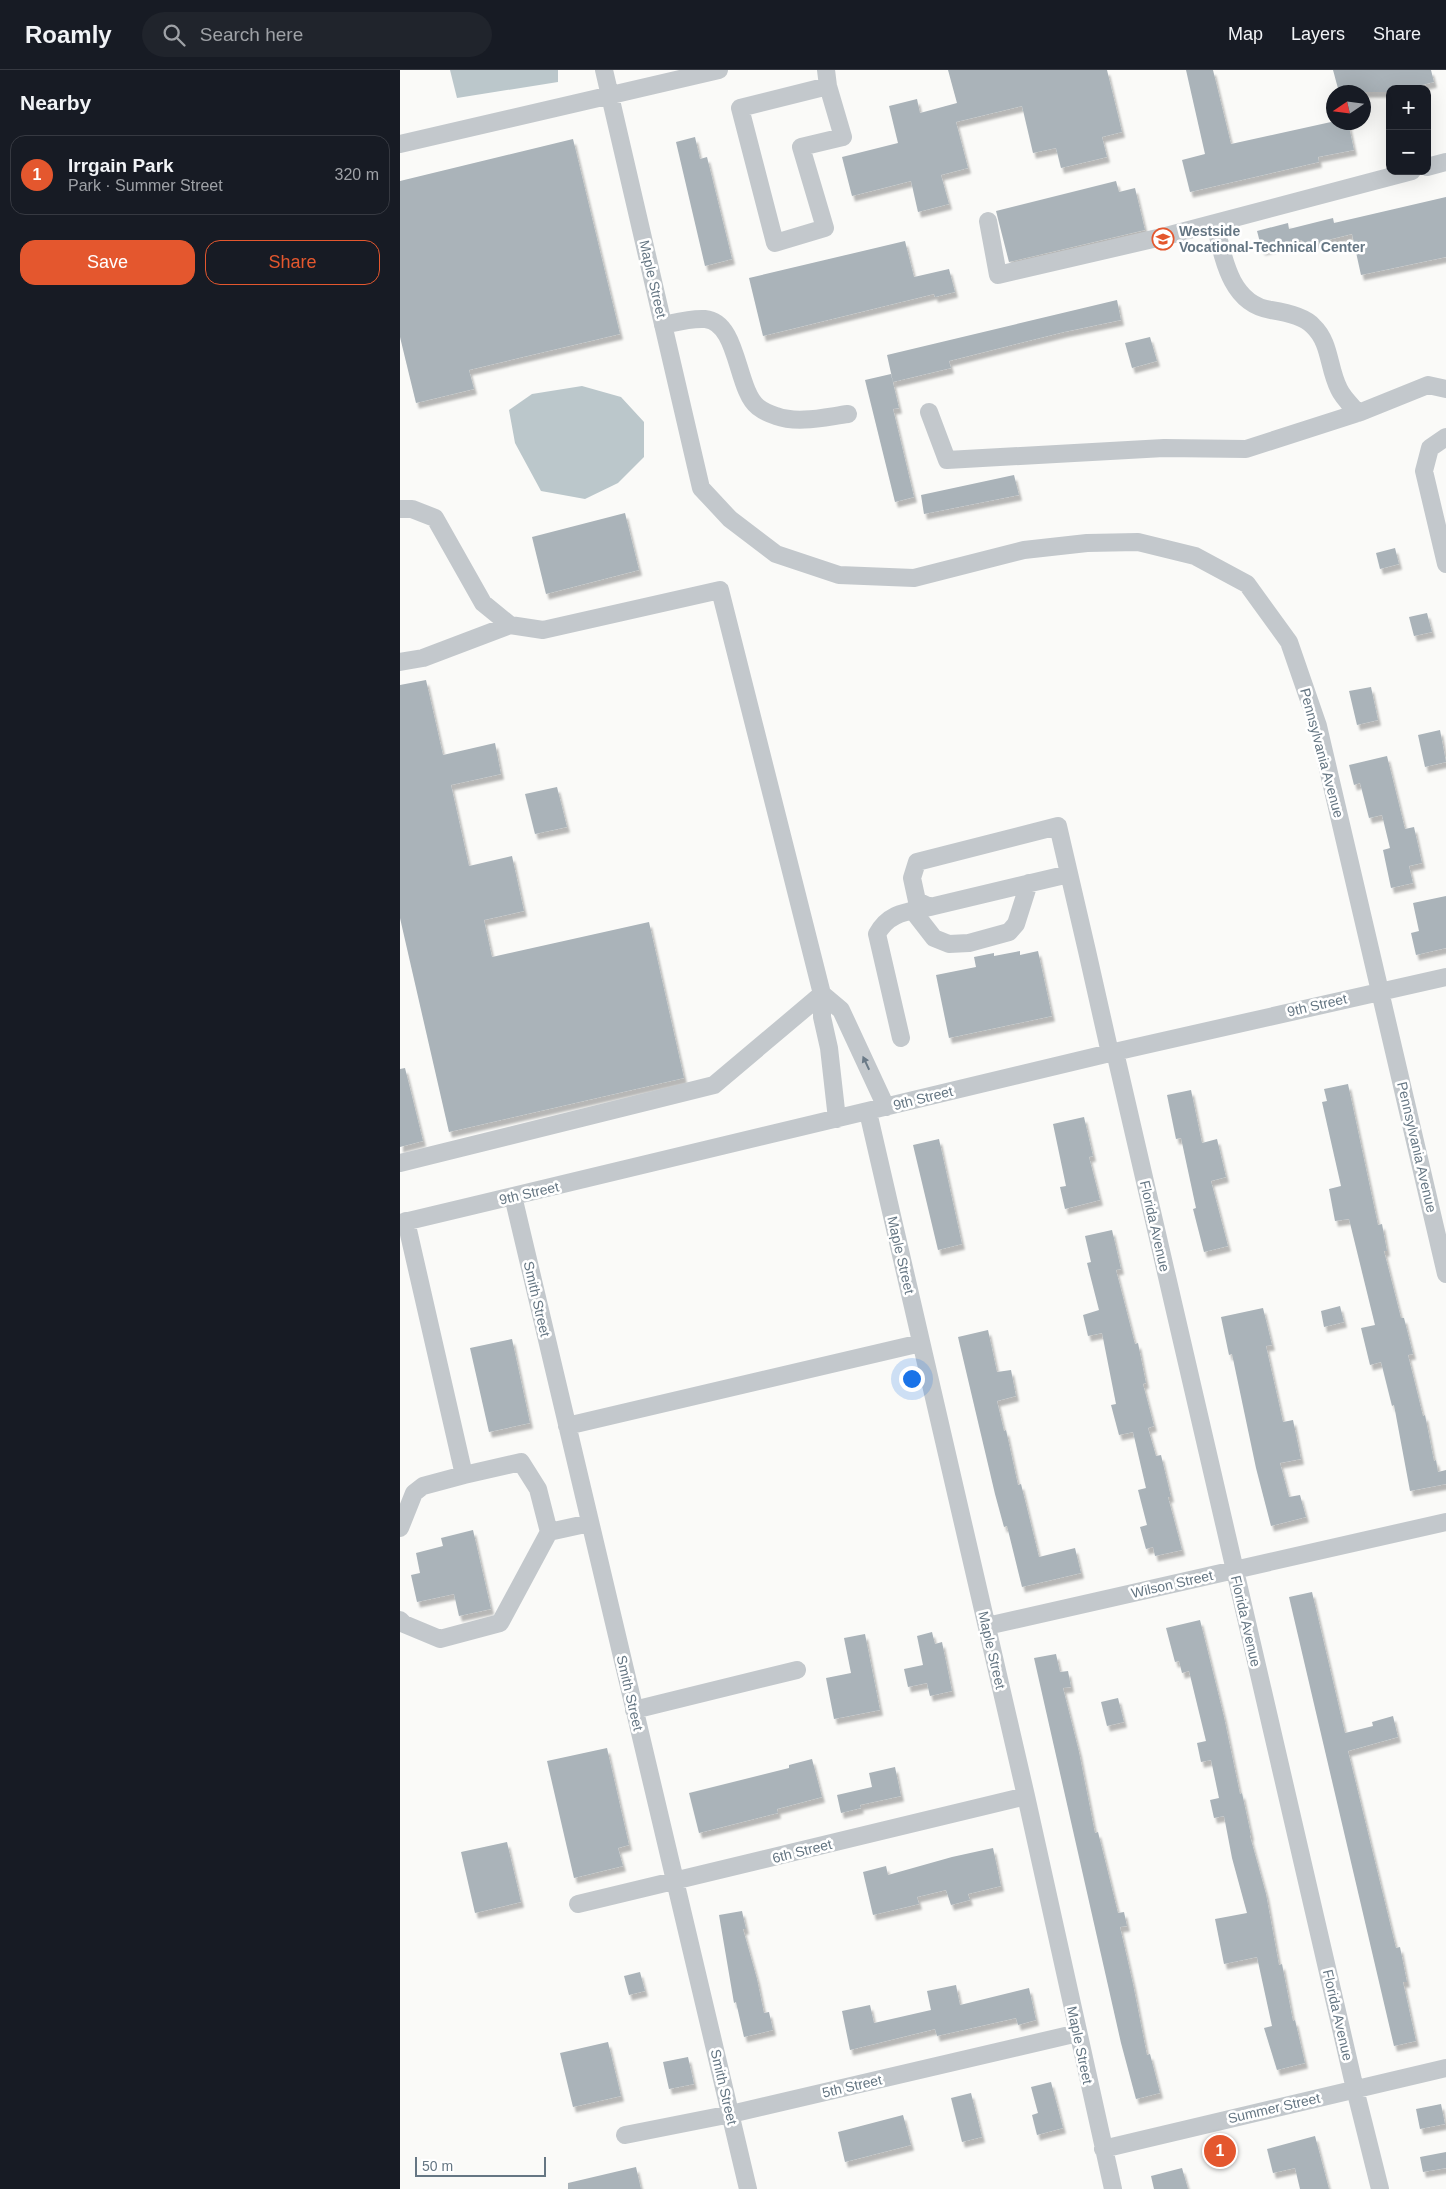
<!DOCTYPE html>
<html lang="en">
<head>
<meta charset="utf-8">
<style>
	:root { --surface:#171b24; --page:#20242c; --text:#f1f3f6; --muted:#9ea1a6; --line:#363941; --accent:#e4572e }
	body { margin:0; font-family:Arial,sans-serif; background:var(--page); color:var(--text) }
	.controls { position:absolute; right:15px; top:15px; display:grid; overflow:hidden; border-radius:10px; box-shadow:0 5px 20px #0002 }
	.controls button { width:45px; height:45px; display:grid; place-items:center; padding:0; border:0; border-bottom:1px solid var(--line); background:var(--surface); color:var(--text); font:25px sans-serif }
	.compass { position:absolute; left:926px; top:15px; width:45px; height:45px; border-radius:50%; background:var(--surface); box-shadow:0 5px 20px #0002; rotate:257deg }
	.scale { position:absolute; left:15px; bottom:12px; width:131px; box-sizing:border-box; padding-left:5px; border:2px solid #657683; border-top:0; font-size:14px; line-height:18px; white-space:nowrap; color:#657683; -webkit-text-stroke:4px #fff; paint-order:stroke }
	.you { position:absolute; left:511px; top:1308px; width:18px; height:18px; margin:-12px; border:4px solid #fff; border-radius:50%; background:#1a73e8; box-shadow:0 0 0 8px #1a73e833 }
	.badge { display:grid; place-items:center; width:32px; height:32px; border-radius:50%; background:var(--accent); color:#fff; font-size:16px; font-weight:700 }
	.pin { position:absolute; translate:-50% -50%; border:2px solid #fff; box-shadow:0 1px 5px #0006 }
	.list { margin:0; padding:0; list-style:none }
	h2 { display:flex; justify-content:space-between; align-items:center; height:65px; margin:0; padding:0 20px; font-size:21px }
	h2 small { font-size:16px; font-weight:400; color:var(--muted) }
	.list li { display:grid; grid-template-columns:32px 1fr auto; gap:15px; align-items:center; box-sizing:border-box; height:80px; margin:0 10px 10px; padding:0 10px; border:1px solid var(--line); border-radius:15px }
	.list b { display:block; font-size:19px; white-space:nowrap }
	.list p { margin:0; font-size:16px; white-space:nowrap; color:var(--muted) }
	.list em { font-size:16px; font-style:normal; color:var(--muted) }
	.actions { display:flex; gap:10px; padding:15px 20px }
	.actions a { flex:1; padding:11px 0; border:1px solid var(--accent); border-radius:15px; text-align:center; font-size:18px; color:var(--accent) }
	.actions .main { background:var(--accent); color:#fff }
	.icon { flex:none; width:28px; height:28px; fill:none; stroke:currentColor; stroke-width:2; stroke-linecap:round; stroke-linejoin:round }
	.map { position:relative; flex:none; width:1046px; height:2119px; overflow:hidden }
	header { display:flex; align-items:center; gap:30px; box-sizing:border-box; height:70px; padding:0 25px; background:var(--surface); border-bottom:1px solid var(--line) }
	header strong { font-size:24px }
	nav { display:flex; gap:28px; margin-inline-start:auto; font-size:18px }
	.search { width:350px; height:45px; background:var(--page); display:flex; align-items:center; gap:12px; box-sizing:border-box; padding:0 18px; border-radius:28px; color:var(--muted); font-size:19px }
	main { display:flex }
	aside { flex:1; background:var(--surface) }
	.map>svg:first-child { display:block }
	.water { fill:#bbc7cb }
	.building { fill:#aab3b9; filter:url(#shadow) }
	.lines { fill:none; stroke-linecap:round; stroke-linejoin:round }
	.minor { stroke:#c3c8cc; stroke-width:18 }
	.oneway { fill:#6a7a87 }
	.labels { text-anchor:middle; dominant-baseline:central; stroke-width:5; stroke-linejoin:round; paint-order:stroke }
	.poi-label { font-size:14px; font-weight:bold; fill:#657683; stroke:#fff; text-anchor:start }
	.street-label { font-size:14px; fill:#657683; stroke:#fff }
</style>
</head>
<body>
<header>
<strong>Roamly</strong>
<div class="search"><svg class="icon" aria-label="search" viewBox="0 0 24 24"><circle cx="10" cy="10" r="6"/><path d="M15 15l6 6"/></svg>Search here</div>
<nav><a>Map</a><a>Layers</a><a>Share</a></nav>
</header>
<main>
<aside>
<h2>Nearby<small></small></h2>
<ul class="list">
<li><span class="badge">1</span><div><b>Irrgain Park</b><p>Park · Summer Street</p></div><em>320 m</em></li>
</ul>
<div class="actions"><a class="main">Save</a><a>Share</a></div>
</aside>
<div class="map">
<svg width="1046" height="2119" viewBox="0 0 1046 2119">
	<defs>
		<filter id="shadow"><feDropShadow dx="3" dy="5.5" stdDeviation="1" flood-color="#0004"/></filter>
	</defs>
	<rect width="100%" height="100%" fill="#fafaf8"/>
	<path class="water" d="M50,0H158V12L57,28Z
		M182,316L221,327L244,352V387L218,413L185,429L141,421L115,373L109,340L132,324Z"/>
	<path class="building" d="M548,0H707L722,62L702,67L707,87L661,98L656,78L633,83L622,36L556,52L568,98L541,105L549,134L518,142L511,111L452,126L442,87L498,73L489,36L517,29L520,43L557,33Z
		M786,0H813L831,74L931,52H948L954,80L918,87L919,92L790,122L782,90L805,84Z
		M933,0H1031L1034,12L1006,19H990V22H939Z
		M295,67L300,89L307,87L332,189L305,196L276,72Z
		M173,69L220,264L69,300L74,319L16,333L0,267V111Z
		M716,111L719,122L735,118L745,160L609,192L596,141Z
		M1046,127V187L961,205L952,164L903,176L902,170L862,180L857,161L888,153L889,159L933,148L934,153Z
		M505,171L514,207L549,199L555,222L535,227L534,224L363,266L349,208Z
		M717,230L721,250L664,262L549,291L551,298L493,312L487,285Z
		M750,267L757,291L732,298L725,273Z
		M491,304L499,338L493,339L514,427L495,432L465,310Z
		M614,405L619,425L524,444L521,425Z
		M225,443L239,500L146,524L132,467Z
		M995,478L999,494L980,499L976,483Z
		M1027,543L1032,562L1014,566L1009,547Z
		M26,610L43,685L95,673L101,704L51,715L69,796L112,786L124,841L84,850L92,887L249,852L284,1008L49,1062L0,848V615Z
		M971,617L978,650L957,655L949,621Z
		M1040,660L1046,692L1025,697L1018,665Z
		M987,686L1005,759L1014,757L1022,793L1009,796L1013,813L991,818L983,780L990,778L982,745L969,748L960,713L954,715L949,695Z
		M157,717L167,757L135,764L125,724Z
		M1046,826V878L1016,885L1011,863L1019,861L1013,833Z
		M620,881V885L638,881L652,946L549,968L536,905L576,897L574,887L594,883V886Z
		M5,998L23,1071L0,1077V999Z
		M948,1014L978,1155L982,1154L987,1181H984L1001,1248H1004L1013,1284L1008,1285L1023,1346L1025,1345L1034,1391L1036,1390L1038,1402L1046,1400V1414L1010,1421L994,1335L992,1336L981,1292L970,1295L961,1258L975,1255L949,1149L935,1151L929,1119L941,1116L922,1032L927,1031L924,1019Z
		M791,1020L802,1073L817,1069L826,1107L811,1111L828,1176L804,1182L793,1139L796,1138L781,1068L776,1069L767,1025Z
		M684,1047L693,1086L689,1087L700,1130L665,1139L660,1117L666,1116L653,1054Z
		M539,1069L562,1174L538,1180L513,1075Z
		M712,1160L721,1199L716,1200L735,1274L738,1273L746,1313L743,1314L754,1356L748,1358L756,1386L761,1385L771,1427H768L782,1480L755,1486L753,1477L746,1479L740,1457L747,1455L738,1420L746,1418L733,1362L719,1365L711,1335L716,1334L702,1263L688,1266L683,1245L699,1240L687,1193L691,1192L685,1166Z
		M940,1236L944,1252L924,1257L921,1241Z
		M863,1238L872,1275L866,1276L883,1352L893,1350L901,1389L880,1393L889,1427L900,1425L906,1447L871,1456L856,1398L832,1284L829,1285L821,1247Z
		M588,1260L597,1302L611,1300L616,1326L597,1331L604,1361L606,1360L618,1415L621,1414L639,1487L675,1478L681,1503L622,1517L607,1456L604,1457L595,1424L558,1267Z
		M112,1269L130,1353L89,1362L70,1278Z
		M73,1460L91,1539L59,1546L54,1524L17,1532L11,1505L20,1503L16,1483L43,1476L41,1468Z
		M912,1522L945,1663L973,1656L972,1652L993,1646L998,1667L948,1681L996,1878L1000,1877L1007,1912H1003L1016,1971L994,1976L889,1527Z
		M800,1550L824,1647L840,1724L842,1723L851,1765L850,1766L866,1824L879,1895L882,1894L893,1951L895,1950L905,1993L877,2000L864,1958L872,1956L857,1887L824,1894L815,1849L847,1843L832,1788L824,1746L814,1748L810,1730L819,1728L811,1690L801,1692L797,1673L806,1671L789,1601L782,1603L779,1591L775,1592L766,1558Z
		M532,1562L535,1574L542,1572L552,1621L530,1626L527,1613L508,1617L504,1599L523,1595L517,1566Z
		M465,1564L480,1640L434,1649L426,1608L451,1603L444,1568Z
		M656,1584L660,1602L668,1601L671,1617L663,1618L679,1682L695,1763L698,1762L718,1843L724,1842L727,1856L720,1857L733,1914L747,1985L750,1984L760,2023L736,2029L721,1973L634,1588Z
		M718,1628L724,1652L707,1656L701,1632Z
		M207,1678L229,1775L218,1778L223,1796L174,1808L147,1691Z
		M412,1689L422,1727L377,1739L378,1743L299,1763L289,1723L389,1698V1695Z
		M495,1697L501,1726L460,1735L461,1738L441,1743L437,1725L472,1717L469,1703Z
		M107,1772L121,1832L75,1843L61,1782Z
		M593,1778L601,1816L568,1824L570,1830L551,1835L546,1820L517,1827L519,1834L473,1845L463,1802L486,1796L488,1805L552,1787Z
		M342,1841L346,1859H343L357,1909L364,1943L369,1942L373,1960L344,1967L336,1932L334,1933L319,1845Z
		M240,1902L245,1921L229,1925L224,1906Z
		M556,1915L560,1935L629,1918L636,1950L618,1955L616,1948L537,1966L535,1959L450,1980L442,1941L470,1935L474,1953L531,1940L527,1921Z
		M208,1972L221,2026L173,2037L160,1983Z
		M288,1987L294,2014L269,2019L263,1992Z
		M651,2012L663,2058L637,2065L632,2045L638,2043L631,2017Z
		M571,2023L582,2067L562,2072L551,2028Z
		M1041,2034L1045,2054L1020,2059L1016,2039Z
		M503,2045L511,2075L445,2092L438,2062Z
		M915,2066L929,2119H900L895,2098L873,2103L867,2079Z
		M1046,2082V2098L1023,2102L1020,2087Z
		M236,2097L241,2119H168V2113Z
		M782,2098L788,2119H754L751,2106Z"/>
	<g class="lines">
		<path class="minor" d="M204,0L301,418L330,449L376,484L439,505L514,508L624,480L687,473L738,472L795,486L847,514L889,572L918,656L1046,1204
			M426,0L428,16L443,67L401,77L425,158L375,173L340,38L428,16
			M0,74L319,0
			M1027,97L1046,92
			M588,151L598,205L766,166L1012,101
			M815,153C823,187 830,234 871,240C884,242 904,246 913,256C931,273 928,298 939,319C943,328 952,336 958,343
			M263,255C277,252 291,248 305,249C339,252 336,320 358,337C363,341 370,344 376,346C398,354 425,347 448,344
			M529,342L547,390L764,378L846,379L961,342L1028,315L1046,319
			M1046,367L1030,378L1024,401L1046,494
			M0,439H12L35,448L83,533L110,555L143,560L320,520L422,924V947L429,978L437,1049
			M0,592L23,588L110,555
			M669,804L530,837L517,831L512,808L517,792L658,756C676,832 693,907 710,983
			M513,841L534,868L549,874L569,873L609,862L616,854L629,813
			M422,924L441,940L486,1037
			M501,968L477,864C489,842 507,842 530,837
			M715,982L955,2019L980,2119
			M468,1042L626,1726L713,2119
			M0,1093L314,1015L422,924
			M113,1126L348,2119
			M6,1151L64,1405L121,1392L138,1419L149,1462L190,1453
			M0,1153L710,983L1046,907
			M167,1356L521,1273
			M0,1458L14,1423L23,1416L64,1405
			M0,1550L4,1554L40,1569L100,1553L149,1462
			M587,1556L1046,1452
			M234,1640L397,1600
			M178,1834L626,1726
			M225,2065L331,2044L678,1963
			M703,2079L1046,1998"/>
	</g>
	<defs><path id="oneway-solid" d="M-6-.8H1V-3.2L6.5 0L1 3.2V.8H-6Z" transform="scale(1.25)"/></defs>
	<use class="oneway" href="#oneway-solid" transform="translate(466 993) rotate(-115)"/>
	<defs>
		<g id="school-ring" transform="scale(1.125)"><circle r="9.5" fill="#fff" stroke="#e4572e" stroke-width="1.5"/><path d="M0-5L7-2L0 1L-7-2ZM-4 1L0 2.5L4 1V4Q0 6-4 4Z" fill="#e4572e"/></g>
	</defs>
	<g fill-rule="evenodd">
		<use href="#school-ring" x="763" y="169"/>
	</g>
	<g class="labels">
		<g class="poi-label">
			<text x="779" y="161">Westside<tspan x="779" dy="16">Vocational-Technical Center</tspan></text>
		</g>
		<g class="street-label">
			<text transform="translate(253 209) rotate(77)">Maple Street</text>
			<text transform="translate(922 683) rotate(75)">Pennsylvania Avenue</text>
			<text transform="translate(917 935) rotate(-13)">9th Street</text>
			<text transform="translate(523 1028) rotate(-14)">9th Street</text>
			<text transform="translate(1017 1077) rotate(77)">Pennsylvania Avenue</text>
			<text transform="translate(129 1123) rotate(-13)">9th Street</text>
			<text transform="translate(755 1156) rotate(77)">Florida Avenue</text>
			<text transform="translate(501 1185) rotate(77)">Maple Street</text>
			<text transform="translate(137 1229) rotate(77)">Smith Street</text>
			<text transform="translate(772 1514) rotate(-13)">Wilson Street</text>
			<text transform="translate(846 1551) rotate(77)">Florida Avenue</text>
			<text transform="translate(592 1580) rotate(77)">Maple Street</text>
			<text transform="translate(230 1623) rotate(77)">Smith Street</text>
			<text transform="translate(402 1781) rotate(-14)">6th Street</text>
			<text transform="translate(938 1945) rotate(77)">Florida Avenue</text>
			<text transform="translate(680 1975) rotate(78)">Maple Street</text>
			<text transform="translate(452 2016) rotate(-13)">5th Street</text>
			<text transform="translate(324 2017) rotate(77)">Smith Street</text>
			<text transform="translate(874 2038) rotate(-13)">Summer Street</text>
		</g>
	</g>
</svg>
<div class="controls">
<button>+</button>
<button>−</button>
</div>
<svg class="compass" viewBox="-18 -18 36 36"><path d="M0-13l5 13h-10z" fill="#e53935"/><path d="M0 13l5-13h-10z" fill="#9ea1a6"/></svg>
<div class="scale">50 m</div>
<div class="you"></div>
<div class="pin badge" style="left:820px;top:2081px">1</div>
</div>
</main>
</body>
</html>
